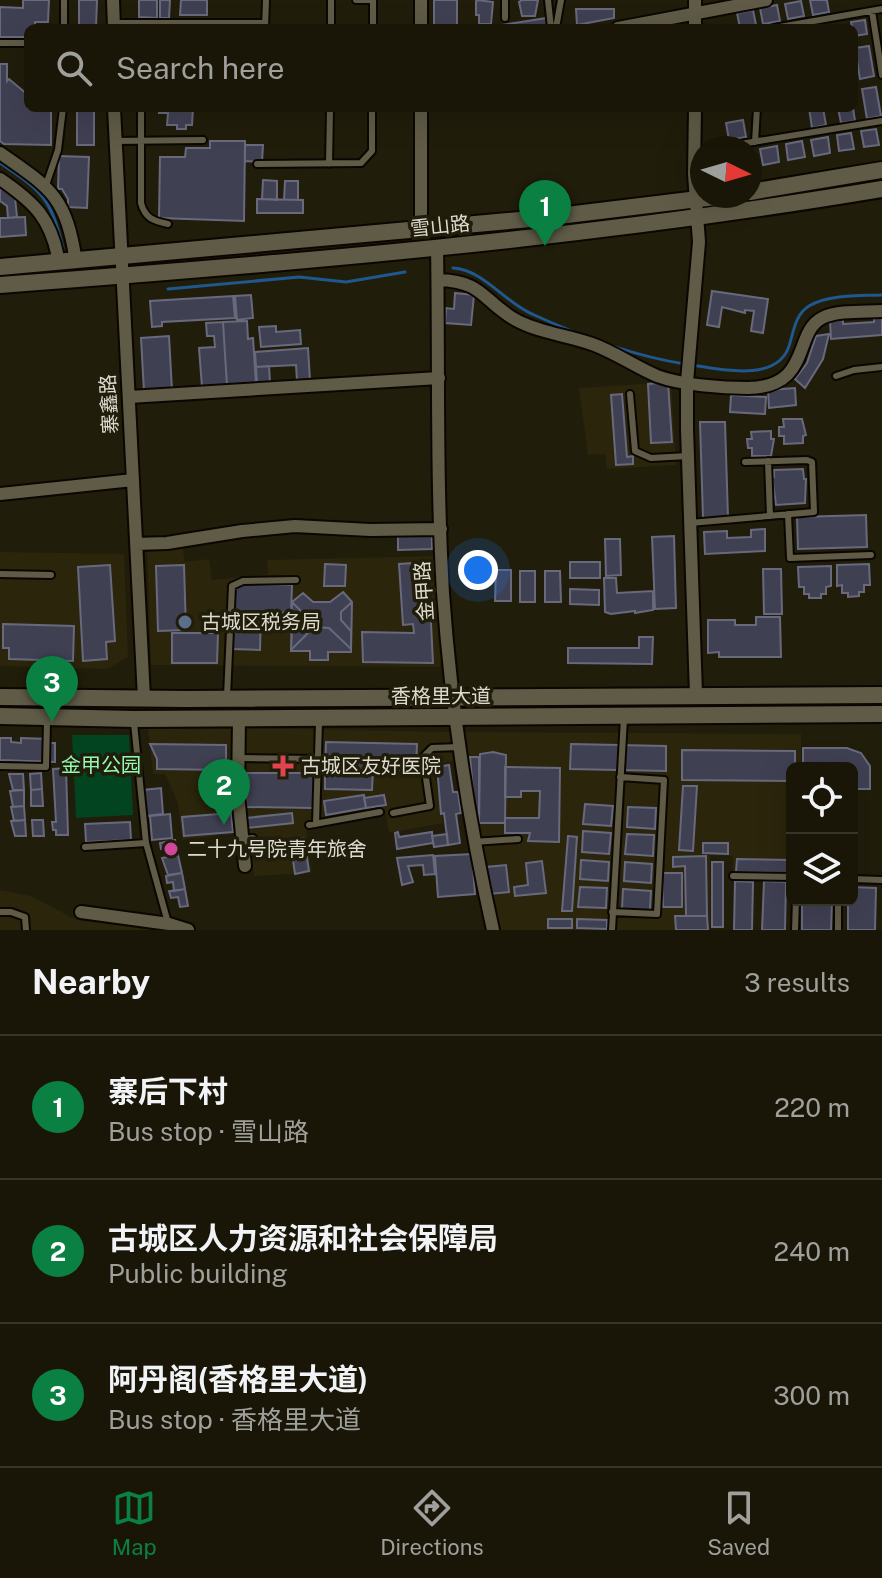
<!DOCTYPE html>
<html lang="en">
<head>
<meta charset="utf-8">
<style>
	:root { --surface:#191608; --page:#221f12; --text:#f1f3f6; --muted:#9f9f9c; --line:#373529; --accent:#0b8043 }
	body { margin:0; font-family:"Public Sans","Noto Sans SC",sans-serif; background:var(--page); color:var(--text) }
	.controls { position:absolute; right:24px; bottom:24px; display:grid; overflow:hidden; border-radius:12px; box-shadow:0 8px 32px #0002 }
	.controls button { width:72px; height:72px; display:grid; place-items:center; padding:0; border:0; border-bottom:2px solid var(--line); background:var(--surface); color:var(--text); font:40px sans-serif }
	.compass { position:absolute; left:690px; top:136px; width:72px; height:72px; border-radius:50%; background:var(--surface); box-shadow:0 8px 32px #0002; rotate:95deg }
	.you { position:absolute; left:478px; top:570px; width:28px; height:28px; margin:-20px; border:6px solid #fff; border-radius:50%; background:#1a73e8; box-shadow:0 0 0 12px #1a73e833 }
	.badge { display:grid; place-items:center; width:52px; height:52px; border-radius:50%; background:var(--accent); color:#fff; font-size:26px; font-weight:700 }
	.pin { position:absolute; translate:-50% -66px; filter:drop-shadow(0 2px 4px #0008) }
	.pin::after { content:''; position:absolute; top:42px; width:28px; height:24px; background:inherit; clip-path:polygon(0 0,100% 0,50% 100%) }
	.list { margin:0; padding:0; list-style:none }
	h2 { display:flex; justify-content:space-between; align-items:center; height:104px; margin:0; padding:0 32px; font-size:34px }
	h2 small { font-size:26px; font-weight:400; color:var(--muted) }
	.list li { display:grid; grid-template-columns:52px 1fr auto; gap:24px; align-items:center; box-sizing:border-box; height:144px; padding:0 32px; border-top:2px solid var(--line) }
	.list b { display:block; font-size:30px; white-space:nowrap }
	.list p { margin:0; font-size:26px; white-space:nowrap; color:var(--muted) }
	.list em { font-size:26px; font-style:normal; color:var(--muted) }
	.icon { flex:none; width:44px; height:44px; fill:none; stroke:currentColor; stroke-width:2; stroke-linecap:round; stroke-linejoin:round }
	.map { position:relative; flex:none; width:882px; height:930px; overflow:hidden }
	.search { position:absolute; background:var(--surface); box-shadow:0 8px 32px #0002; left:24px; right:24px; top:24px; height:88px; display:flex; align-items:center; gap:20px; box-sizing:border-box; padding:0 28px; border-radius:12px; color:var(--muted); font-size:30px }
	.sheet { height:536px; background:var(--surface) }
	nav { display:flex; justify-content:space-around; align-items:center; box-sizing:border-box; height:112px; border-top:2px solid var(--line); background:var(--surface); font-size:22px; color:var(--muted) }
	nav a { display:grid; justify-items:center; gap:4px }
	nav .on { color:var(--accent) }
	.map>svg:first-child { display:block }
	.built { fill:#2a250b }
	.green { fill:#024420 }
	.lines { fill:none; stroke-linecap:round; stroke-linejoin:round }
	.stream { stroke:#1f578e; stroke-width:3 }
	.building { fill:#404053; stroke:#68697d; stroke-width:2 }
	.service-casing { stroke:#0b0700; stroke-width:10 }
	.minor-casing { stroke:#0b0700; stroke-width:16 }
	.secondary-casing { stroke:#0b0700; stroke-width:20 }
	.service { stroke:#5f5b47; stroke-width:6 }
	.minor { stroke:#5f5b47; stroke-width:12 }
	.secondary { stroke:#5f5b47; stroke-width:16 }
	.service-dot { fill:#5c6f8a; stroke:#211d0b; stroke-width:3 }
	.health-dot { fill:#e0444e; stroke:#211d0b; stroke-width:3 }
	.hotel-dot { fill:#d1479c; stroke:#211d0b; stroke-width:3 }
	.labels { text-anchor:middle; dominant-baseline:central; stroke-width:7; stroke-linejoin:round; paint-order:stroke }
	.street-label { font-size:20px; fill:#dddbcf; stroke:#211d0b }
	.poi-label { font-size:20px; fill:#dddbcf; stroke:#211d0b; text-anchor:start }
	.park-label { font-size:20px; fill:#93f9b2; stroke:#211d0b }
</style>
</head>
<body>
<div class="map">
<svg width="882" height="930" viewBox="0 0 882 930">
	<rect width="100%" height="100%" fill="#211d0b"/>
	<path class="built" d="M671,382L676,465L607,469L605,454L588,455L579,388Z
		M182,545L185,562L209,559L212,580L268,574L267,560L436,556L442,657L439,667L151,665L147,550Z
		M0,552L124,554L128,657L107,669L0,666Z
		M148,728L232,729L231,770L237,833L182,840L178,803L165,774H153Z
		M244,728L450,732L454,761L433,765L443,823L389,833L385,809L305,822L312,873L254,876L243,802Z
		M464,732L801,734V768H792V874L733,873V856L710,855V930H497L474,816Z
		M0,890L31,896L77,920L153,930H0Z"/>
	<path class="green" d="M72,735H129L133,815L76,818Z"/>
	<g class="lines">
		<path class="stream" d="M0,163C43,192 50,197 63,248
			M453,268C484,270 504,302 532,314C580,336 633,356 685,364
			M168,289L299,277L346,282L405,272
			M692,365C722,370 780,383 790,343C794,329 796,314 809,306C828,294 861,296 882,295"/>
	</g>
	<path class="building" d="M23,0H49L48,22H35V28H28V37H0V7L23,8Z
		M79,0H97L96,28H79Z
		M139,0H157V18L139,17Z
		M160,0H170L169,18H160Z
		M181,0H207V15H180Z
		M434,0H457V28H434Z
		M478,0L493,2L491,24H479V15H476V1Z
		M522,0H538L535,16H522L519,2Z
		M810,0H827L829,12L813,15Z
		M801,1L804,16L788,19L785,4Z
		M777,5L780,21L763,24L760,8Z
		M576,9H614V18L577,25Z
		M753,10L756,25L740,28L737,13Z
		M547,18L548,28H482Z
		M865,20L867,34L854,36L851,22Z
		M869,46L874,76L860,79L855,48Z
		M0,64H7V81L9,79L28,95V108H51V145L4,144L0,141Z
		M876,87L881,116L867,119L862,89Z
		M77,108H94V145H77Z
		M159,108H193L192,125H186V129H177V125H167L168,113H159Z
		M809,108H823L826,125L812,128Z
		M838,108H853L855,121L841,123Z
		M743,120L746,137L729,140L726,123Z
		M876,129L879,145L864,147L861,131Z
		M851,133L854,149L839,151L837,135Z
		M828,137L830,153L814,156L811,140Z
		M210,141H245L244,221L159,218L160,157H185L186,148H210Z
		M802,141L805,157L788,160L786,144Z
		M245,145H263L262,162L245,161Z
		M777,146L779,162L763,165L760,149Z
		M59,156L89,157L87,208L68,207V199L62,189H58Z
		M263,180L277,181V200L262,199Z
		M285,181H298V200H284Z
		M0,188L15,197L17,217L8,218L7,206L0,201Z
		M257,199L303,200V213H257Z
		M25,217L26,235L0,237V218Z
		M712,291L768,299L763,333L751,331L754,311L745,310V313L722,307L719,327L707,325Z
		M455,293L474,295L471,325L445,323L446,308L454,309Z
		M251,295L253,318L237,320L235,296Z
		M233,296L235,318L162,322V326L152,327L150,301Z
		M882,317V335L831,339L830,321L843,320V324L874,322V318Z
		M247,321L248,339L253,338L256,384L227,386L223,322Z
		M223,322L227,386L202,387L199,348L215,347L214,336H207L206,323Z
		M276,326V332L300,330L301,344L261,347L259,327Z
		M829,334L823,359L805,388L795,379L807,363L816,336Z
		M169,336L172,390L144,392L141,338Z
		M308,348L310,380L297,381L296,365L256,367L255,352Z
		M269,366L270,383H257L256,367Z
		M668,382L672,442L651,443L648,384Z
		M795,388L796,405L769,408L768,390Z
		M622,394L627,457L633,456V464L616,465L611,395Z
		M731,395L766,397L765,414L730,412Z
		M783,419H802L806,435L803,436V443L784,444V436H779V427H784Z
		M700,422H725L728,517L703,518Z
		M771,431V439H774L771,456H752V448H748L747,439H752L751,432Z
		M803,469L804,479H806L805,503L776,505L772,477H774V470Z
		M866,515L867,547L798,549L797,517Z
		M765,529V551L705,554L704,532L727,531V538L751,537V530Z
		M398,532H432V549L398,550Z
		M674,536L676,608L655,609L652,537Z
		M605,539H620L621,575L606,576Z
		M428,562L433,663L363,662L362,632L414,633L413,624L403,625L399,564Z
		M570,562H600V578H570Z
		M325,564L346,565L345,586H324Z
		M869,564L870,585H864V592H859V596L848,597V593H842V585L837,586V565Z
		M110,565L115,641L106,642L107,659L83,661L78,567Z
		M184,565L186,630L158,631L156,566Z
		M831,566V586L826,587V594H821V598H809V594H804V587H799L798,567Z
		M763,569H781L782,614H764Z
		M496,570H511V601H495Z
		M520,571H535V602H520Z
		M545,571H560L561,602H545Z
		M604,578H616L617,593L653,591V610L635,613V611L611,614L605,612Z
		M242,584L292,585L291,613L261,612L260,650L233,649L234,590Z
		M570,589L599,590V605L570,604Z
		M343,592L352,602L351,652H328V660H310V651H291L292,602L303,593L313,602H330Z
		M343,592L352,602L341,612V620L351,631V649L329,628L314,627L291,650L292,630L303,619V613L292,602L303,593L313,602H330Z
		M756,617H780L781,657H719V652L708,653V620H735V625H756Z
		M3,624L74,626L73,661L9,659V648H3Z
		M172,633H218L217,663H172Z
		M639,637H653L652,664L568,663V648H639Z
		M0,738H11V742L21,743V738L50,739V743H55V762L0,760Z
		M326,742L417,744L416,771L325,768Z
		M150,744L226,745V770L157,769V759Z
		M571,744L666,746V771L570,769Z
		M803,748H847L861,753L870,766V789H852V768H803Z
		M682,750L795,751V768H792V781L682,780Z
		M493,752L506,755L505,823H479L480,754Z
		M470,757H479V813H475Z
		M449,765L453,792H458L461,813L456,814L460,843L448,845L444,813L441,814L437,767Z
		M505,767L560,768L559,842L528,841L530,833H505V818H539L540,791H521V797H505Z
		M66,768L68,835H56V830H53L52,822H56L53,769Z
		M325,768L373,770L372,790L325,789Z
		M41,773L42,789L31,790L30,774Z
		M247,773H314L313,808L246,807Z
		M9,774H23L24,790H13Z
		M218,779H231L230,809L217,808Z
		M683,786H697L693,851L679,850Z
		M161,788L163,814L145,816L143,790Z
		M42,789L43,806H31V790Z
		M24,790V806L13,807L10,791Z
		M364,795L366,808L326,815L324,801Z
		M384,795L386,805L366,808L364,798Z
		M585,804L613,806L611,826L583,824Z
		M24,806L25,820L14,821L11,807Z
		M628,807L656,808L655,829L627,827Z
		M231,813L233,832L184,836L182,817Z
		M292,813L293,823L247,828L246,818Z
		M170,814L172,838L152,840L150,816Z
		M25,820L26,836H15L11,821Z
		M32,820H43L44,836H33Z
		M130,822L131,840L86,842L85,824Z
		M583,831L611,833L609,854L582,852Z
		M398,832L399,837L432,832L433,843L397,849L395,833Z
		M447,834L448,845L434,847L432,836Z
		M627,834L654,835L653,856L625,854Z
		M568,836L577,837L572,911H562Z
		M302,838H304L309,871L295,874L290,840Z
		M175,840L178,855L168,857L166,848L161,849L160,843Z
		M703,843H728V854L703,853Z
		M472,854L475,894L438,897L435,856Z
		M178,855L182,873L168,875L162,858Z
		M433,855L435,874L424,875L423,865L408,866L413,882L402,885L397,858Z
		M706,856L707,916H686L685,866L673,867V857Z
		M737,859L792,860V873L736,872Z
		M581,860L609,862L608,881L580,879Z
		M542,861L546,893L515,896L514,887L528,885L526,863Z
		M625,862L652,864L651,883L624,881Z
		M712,862H723V927H712Z
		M506,865L509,892L489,894L486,867Z
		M182,873L185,889L174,891L173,882L167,883L166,876Z
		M662,873H682V907H663Z
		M735,881L753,882L752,930H734Z
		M764,881L786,882L785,930H762Z
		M580,887L607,888L606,908L578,907Z
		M852,887L876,888L875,930H848V900H852Z
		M185,889L188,906L180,907L178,897L171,898L169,891Z
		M623,889L651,891L650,910L622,909Z
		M802,900H832L831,930H802Z
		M675,916H707L708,930H676Z
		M548,919H572V928H548Z
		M577,919L607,920V929L577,928Z"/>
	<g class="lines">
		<g class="service-casing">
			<path id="service" d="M356,0H373
				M548,0L551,28
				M872,11L882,75
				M505,18V0
				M114,23H265
				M64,28V0
				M265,28L266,0
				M331,28V0
				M373,28V0
				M556,28L561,0
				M774,28L882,9
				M0,43H28
				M141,108V203C145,218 153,221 168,224
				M114,141L203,140
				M755,142L757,108
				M728,146L882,121
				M257,164L361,163L372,151V108
				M329,164L330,108
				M46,185L58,150L63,108
				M836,376L854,370L882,367
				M630,394L635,451L651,458L688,456
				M768,461L770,516
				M788,514L790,558L871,555
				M690,523L814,512L812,462L807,460L745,462
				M0,574L51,575
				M227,696L232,586L243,581L296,580
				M134,723L146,843
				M238,758L318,759
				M0,766L46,767L47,720
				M393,813L430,806L423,757L432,748L460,747
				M316,824L319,721
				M309,825L380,812
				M242,839L253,838L260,846L285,843
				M473,842L518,839
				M85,847L146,843L168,923
				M733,876L792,877
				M852,879L882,880
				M0,912H11L25,917L26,930
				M612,912L657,914L664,780L620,777
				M612,930L624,718
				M795,930L796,900
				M838,930V900"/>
		</g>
		<g class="minor-casing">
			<path id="minor" d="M113,0L114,28
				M695,0V28
				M421,28V0
				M618,28L766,0
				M114,108L144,698
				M421,108V229
				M695,108L694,174L699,242L687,382V429L696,694
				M0,153C52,189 66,197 76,262
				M0,179C35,203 52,219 59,263
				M437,246C439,361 436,478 443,593C451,706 468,819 493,930
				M438,280C484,281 482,301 516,320C540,333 567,335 592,344C615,352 635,367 657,376C681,385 723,388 748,388C812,387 793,333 822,318C837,310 864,312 882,311
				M129,397L439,378
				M0,494L133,480
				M136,544L167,543L242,531L295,526L370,530L441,529
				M239,718L238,794L245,866
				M81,912L169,924L188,930"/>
		</g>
		<g class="secondary-casing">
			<path id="secondary" d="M750,192L882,170
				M0,267L542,218L723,196
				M0,285C295,263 590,238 882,189
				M0,697L186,699L882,695
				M0,716L134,719L882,714"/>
		</g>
		<use href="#service" class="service"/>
		<use href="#minor" class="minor"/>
		<use href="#secondary" class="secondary"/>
	</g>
	<circle class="service-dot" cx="185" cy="622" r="8"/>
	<path class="health-dot" d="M279 754h8v8h8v8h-8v8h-8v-8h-8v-8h8z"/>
	<circle class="hotel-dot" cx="171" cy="849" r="8"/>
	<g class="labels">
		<g class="street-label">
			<text transform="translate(440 226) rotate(-6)">雪山路</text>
			<text transform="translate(109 404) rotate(-93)">寨鑫路</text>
			<text transform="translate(424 591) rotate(-94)">金甲路</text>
			<text x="441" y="696">香格里大道</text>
		</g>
		<g class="poi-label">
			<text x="201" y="622">古城区税务局</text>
			<text x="301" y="766">古城区友好医院</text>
			<text x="187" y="849">二十九号院青年旅舍</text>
		</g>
		<g class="park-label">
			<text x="101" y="765">金甲公园</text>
		</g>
	</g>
</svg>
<div class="controls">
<button><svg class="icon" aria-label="locate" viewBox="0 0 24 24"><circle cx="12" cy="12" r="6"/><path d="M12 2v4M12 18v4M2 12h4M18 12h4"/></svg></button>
<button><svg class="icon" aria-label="layers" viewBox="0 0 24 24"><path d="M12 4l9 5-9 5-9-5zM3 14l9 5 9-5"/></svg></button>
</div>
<svg class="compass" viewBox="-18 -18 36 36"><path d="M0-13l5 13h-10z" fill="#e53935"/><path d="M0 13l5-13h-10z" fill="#9f9f9c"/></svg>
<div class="you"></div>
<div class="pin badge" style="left:545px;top:246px">1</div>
<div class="pin badge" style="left:224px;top:825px">2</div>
<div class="pin badge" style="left:52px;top:722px">3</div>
<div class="search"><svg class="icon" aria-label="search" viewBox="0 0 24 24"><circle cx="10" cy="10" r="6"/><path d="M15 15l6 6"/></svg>Search here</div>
</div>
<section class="sheet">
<h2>Nearby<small>3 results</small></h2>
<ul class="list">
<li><span class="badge">1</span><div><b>寨后下村</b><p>Bus stop · 雪山路</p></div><em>220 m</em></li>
<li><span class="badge">2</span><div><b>古城区人力资源和社会保障局</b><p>Public building</p></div><em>240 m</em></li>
<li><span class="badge">3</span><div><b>阿丹阁(香格里大道)</b><p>Bus stop · 香格里大道</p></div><em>300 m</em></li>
</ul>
</section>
<nav>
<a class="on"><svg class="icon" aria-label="map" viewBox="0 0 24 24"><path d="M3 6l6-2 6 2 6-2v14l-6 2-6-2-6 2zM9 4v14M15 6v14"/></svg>Map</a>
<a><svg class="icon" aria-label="directions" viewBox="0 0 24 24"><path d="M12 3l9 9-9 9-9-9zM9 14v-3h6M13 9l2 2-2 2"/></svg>Directions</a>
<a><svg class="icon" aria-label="saved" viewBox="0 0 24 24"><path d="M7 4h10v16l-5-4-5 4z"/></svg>Saved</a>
</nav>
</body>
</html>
